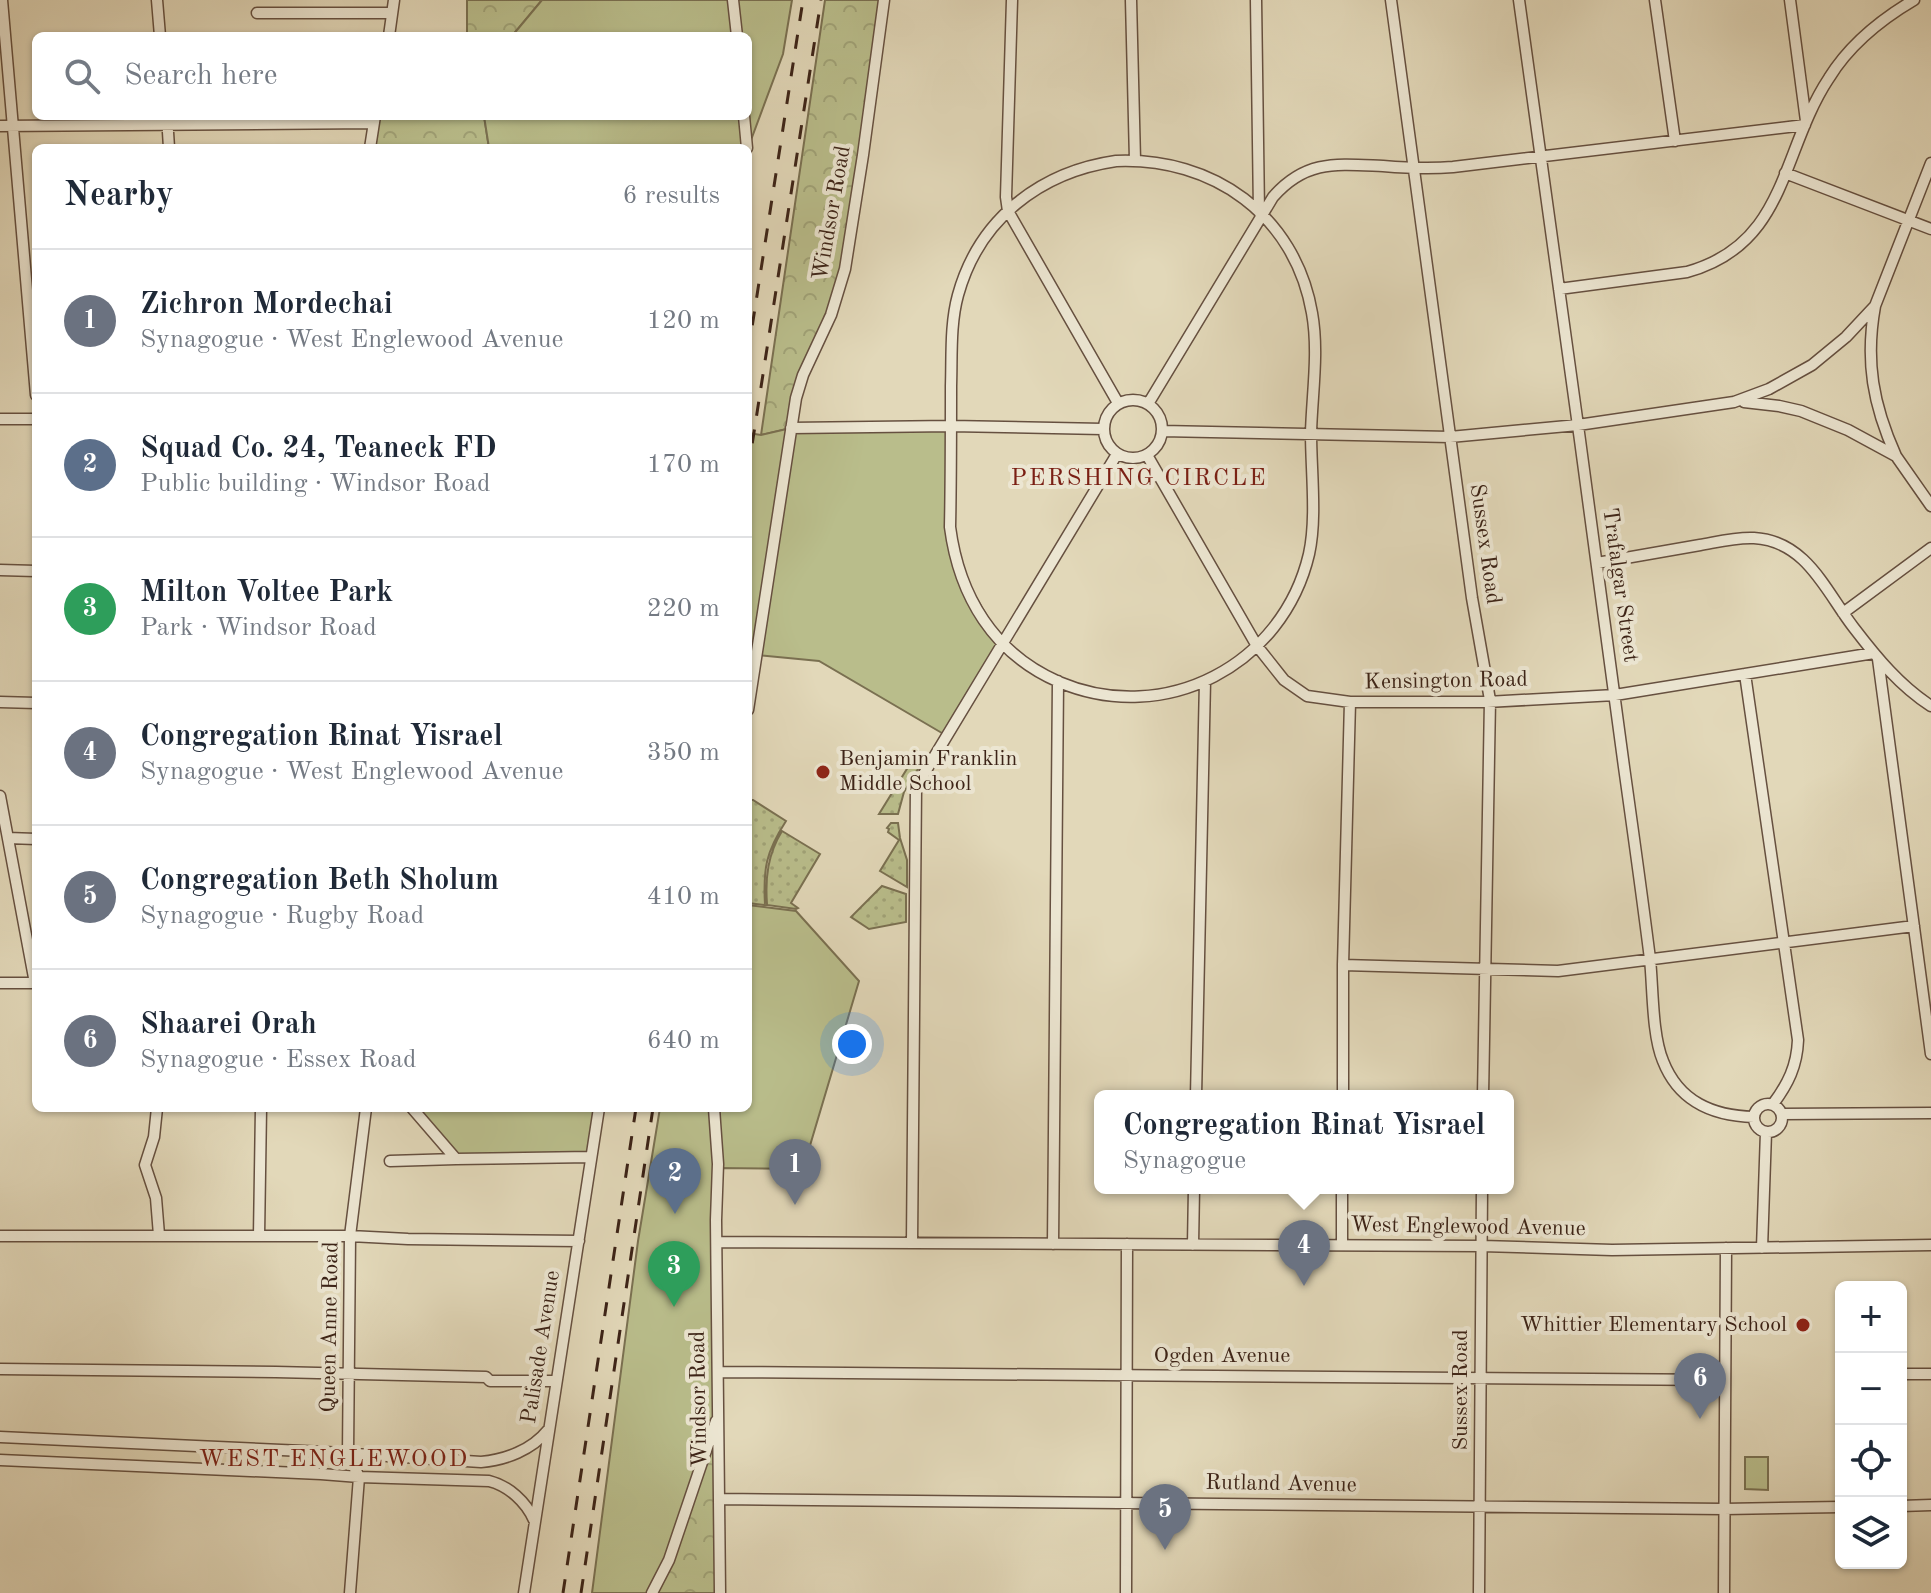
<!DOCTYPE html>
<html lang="en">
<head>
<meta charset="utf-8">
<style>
	:root { --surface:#fff; --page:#f6f6f7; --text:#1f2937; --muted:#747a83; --line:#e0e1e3; --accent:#8f2418 }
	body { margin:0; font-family:"Old Standard TT",serif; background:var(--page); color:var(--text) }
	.controls { position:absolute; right:24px; bottom:24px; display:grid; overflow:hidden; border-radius:12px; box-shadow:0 2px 6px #0004 }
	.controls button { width:72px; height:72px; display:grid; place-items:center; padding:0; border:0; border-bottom:2px solid var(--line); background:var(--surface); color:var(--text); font:40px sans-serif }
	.you { position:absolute; left:852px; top:1044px; width:28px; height:28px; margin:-20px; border:6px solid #fff; border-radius:50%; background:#1a73e8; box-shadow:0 0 0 12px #1a73e833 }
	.badge { display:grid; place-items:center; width:52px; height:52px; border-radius:50%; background:var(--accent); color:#fff; font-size:26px; font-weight:700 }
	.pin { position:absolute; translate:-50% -66px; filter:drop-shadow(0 2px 4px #0008) }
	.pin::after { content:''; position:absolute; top:42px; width:28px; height:24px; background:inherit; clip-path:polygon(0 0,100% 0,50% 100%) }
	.popup { position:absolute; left:1094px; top:1090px; width:420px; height:104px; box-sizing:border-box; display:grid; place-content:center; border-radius:12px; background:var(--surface); filter:drop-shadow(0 2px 6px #0005); font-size:26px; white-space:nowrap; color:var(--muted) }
	.popup b { font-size:30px; color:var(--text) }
	.popup::after { content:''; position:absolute; left:50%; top:100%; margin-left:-16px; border:16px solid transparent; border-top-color:var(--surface) }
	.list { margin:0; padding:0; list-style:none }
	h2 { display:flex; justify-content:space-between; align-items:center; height:104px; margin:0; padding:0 32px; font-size:34px }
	h2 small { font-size:26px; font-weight:400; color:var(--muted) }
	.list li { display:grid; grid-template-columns:52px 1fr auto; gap:24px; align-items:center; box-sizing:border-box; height:144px; padding:0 32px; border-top:2px solid var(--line) }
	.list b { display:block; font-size:30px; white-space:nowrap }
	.list p { margin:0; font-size:26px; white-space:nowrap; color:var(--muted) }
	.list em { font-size:26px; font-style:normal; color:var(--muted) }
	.icon { flex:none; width:44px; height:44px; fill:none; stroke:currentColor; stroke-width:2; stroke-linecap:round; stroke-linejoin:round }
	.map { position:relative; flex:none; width:1931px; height:1593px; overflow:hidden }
	.search { position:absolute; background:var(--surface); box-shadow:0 2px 6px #0004; left:32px; top:32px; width:720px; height:88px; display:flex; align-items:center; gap:20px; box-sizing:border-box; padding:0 28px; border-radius:12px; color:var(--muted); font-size:30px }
	.panel { position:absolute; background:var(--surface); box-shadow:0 2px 6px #0004; left:32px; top:144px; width:720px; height:968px; border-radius:12px }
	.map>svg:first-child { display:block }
	.grass { fill:url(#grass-dots); stroke:#7a7051; stroke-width:2 }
	.forest { fill:url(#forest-crowns); stroke:#7a7051; stroke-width:2 }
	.green { fill:#b9bd8b; stroke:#7a7051; stroke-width:2 }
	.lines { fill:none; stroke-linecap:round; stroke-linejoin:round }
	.minor-casing { stroke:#665040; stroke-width:13 }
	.minor { stroke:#ece6d2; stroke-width:10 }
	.rail { stroke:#3c2317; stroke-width:3; stroke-dasharray:14 14; stroke-linecap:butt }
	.poi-dot { fill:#8f2418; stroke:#ece6d2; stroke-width:3 }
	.labels { text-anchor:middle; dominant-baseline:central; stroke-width:8; stroke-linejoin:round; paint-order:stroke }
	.street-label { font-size:22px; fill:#3c2317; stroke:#ece6d2 }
	.poi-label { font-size:22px; fill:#3c2317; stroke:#ece6d2; text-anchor:start }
	.neighbourhood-label { font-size:24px; letter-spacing:2px; fill:#7a1f14; stroke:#ece6d2 }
</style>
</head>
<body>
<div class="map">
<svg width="1931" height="1593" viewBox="0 0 1931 1593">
	<defs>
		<pattern id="grass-dots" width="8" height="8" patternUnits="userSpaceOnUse" patternTransform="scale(2)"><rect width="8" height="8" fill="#b9bd8b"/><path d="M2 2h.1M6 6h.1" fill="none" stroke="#a0a277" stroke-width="1.8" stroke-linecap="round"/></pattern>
		<pattern id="forest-crowns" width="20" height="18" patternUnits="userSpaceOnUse" patternTransform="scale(2)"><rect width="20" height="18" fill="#b9bd8b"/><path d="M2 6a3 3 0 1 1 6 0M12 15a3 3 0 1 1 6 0" fill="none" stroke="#a0a277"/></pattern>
	</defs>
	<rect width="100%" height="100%" fill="#e2d8b9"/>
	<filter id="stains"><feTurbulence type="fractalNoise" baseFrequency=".0025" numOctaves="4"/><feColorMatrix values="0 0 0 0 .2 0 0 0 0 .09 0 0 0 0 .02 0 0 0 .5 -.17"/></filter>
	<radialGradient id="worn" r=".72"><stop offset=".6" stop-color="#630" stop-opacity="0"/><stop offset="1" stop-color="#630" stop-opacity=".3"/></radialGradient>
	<path class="grass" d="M918,751L926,756L904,792L898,814H879Z
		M748,800H753L786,821C766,852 763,868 765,905L748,903Z
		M891,823H898L900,838L907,860V887L880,871L899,840L888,832L889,829L887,828Z
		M782,831L820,854L791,903L798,908L796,909L767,905V904C765,877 768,854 782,831Z
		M882,886L906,894V922L869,929L851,917Z"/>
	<path class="forest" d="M467,0H542L512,36H467Z
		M825,0H884L845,269L803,375L791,428L761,435Z
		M375,116H484L489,148H370Z
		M719,1411L720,1593H656Z"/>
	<path class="green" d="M542,0H792L783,54L748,148H489L484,116H748V36H512Z
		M951,426L950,527L958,567L1003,643L947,736L819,661L758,655L748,710V433L761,435L791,428Z
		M748,905L796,911L859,981L803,1169L718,1168L719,1411L656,1593H592L638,1241L660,1108H748Z
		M412,1108H599L591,1157L456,1159Z
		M1745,1457H1768V1490L1745,1489Z"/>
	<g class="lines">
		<g class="minor-casing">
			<path id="minor" d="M2,0L36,395
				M157,0L160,36
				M733,0L737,36
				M1012,0L1006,197L1008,211L1118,403
				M1131,0L1135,160
				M1256,0L1259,212
				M1391,0L1472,598L1490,700L1483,1096
				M1519,0C1555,256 1590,511 1624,767C1633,831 1642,895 1650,959C1653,988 1652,1035 1663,1061C1679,1102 1713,1116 1754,1117
				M1655,0L1675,141
				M1790,0L1806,121
				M257,13H392
				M389,36L394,0
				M167,116L169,148
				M744,116L747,148
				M0,126L374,123
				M370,148L375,116
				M1116,161C1213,157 1295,215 1312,313C1319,352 1312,394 1311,433C1311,471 1317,518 1309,554C1283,665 1165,727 1059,682C994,654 959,596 950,527C951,480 951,433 951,386C952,356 950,324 958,295C979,219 1040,172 1116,161Z
				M1785,173L1931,229
				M1559,289L1687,272C1788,244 1780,152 1829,78C1850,44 1880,20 1914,0
				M1875,306C1865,361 1873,405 1896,456
				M1104 429a29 29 0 1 1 58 0a29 29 0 1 1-58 0Z
				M1744,402L1779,406L1801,411L1848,430L1896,456L1931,506
				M1148,404L1273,197C1306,159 1338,164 1383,166C1407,168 1430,169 1453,167L1805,125
				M0,419H36
				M791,428L951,426L1103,429
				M1162,431L1450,437L1578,425L1734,402L1769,389L1812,365L1846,337L1875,306L1931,163
				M1147,455L1257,646L1284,680L1307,696L1350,702H1487L1615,695L1874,653
				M1597,563C1631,557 1666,551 1700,545C1717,542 1736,537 1754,538C1807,541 1826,592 1854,628C1877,658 1900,686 1931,706
				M0,570L36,571
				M1843,613L1931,548
				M1878,659L1931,1054
				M1745,674L1798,1040C1797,1066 1788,1084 1773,1104
				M0,702L36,703
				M748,710L796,398L803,375L831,315L845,269L863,155L884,0
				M0,796L35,983
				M8,838L36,839
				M1343,965L1558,971L1914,926
				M0,983H36
				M1196,1096L1205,681
				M1343,1096V965L1350,702
				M1754 1118a14 14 0 1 1 28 0a14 14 0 1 1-28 0Z
				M157,1108L154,1137L145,1165L156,1198L159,1235
				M412,1108L456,1159L591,1157
				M714,1108L718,1164L716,1220L720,1593
				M1782,1114L1931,1113
				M390,1161L456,1159
				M0,1236H350L408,1239L579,1241
				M259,1236L261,1108
				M717,1242L1482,1246L1612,1250L1931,1245
				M912,1243L916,787L1117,454
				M1053,1244L1058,681
				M1193,1245L1194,1188
				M1342,1245V1188
				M1762,1248L1766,1132
				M0,1369L276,1372L486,1377L490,1381H556
				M719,1372L1725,1380
				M1901,1374H1931
				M0,1437L325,1452L481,1462C505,1460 532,1450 548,1430
				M0,1460L321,1474L359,1477L489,1481C509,1486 526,1502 534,1520
				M720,1499L1724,1509L1841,1507
				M1901,1506L1931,1505
				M350,1593L359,1477L348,1454L350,1236L366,1108
				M524,1593L599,1108
				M652,1593L669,1560L716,1421
				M1126,1593L1127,1244
				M1479,1593L1482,1188
				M1724,1593L1726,1248"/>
		</g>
		<use href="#minor" class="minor"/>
		<path class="rail" d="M748,353L803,0
			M748,471L821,0
			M563,1593L636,1108
			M581,1593L653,1108"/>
	</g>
	<g class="poi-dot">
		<circle cx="823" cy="772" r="8"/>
		<circle cx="1803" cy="1325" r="8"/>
	</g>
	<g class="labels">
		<g class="street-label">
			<text transform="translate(832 213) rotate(-80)">Windsor Road</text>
			<text transform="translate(1485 544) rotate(82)">Sussex Road</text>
			<text transform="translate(1620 585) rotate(82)">Trafalgar Street</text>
			<text transform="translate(1446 681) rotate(-1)">Kensington Road</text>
			<text transform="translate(1468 1227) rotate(1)">West Englewood Avenue</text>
			<text transform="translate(330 1327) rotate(-89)">Queen Anne Road</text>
			<text transform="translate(541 1347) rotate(-81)">Palisade Avenue</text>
			<text x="1222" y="1356">Ogden Avenue</text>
			<text transform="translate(1461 1390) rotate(-90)">Sussex Road</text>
			<text transform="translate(699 1399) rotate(-91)">Windsor Road</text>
			<text transform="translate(1281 1484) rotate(1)">Rutland Avenue</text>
		</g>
		<g class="poi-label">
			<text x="839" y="759">Benjamin Franklin<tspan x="839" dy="25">Middle School</tspan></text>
			<text x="1787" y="1325" text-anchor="end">Whittier Elementary School</text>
		</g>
		<g class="neighbourhood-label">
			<text x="1139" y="479">PERSHING CIRCLE</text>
			<text x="334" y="1460">WEST ENGLEWOOD</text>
		</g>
	</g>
	<rect width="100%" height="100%" filter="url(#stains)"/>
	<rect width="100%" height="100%" fill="url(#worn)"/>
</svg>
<div class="controls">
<button>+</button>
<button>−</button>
<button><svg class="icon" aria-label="locate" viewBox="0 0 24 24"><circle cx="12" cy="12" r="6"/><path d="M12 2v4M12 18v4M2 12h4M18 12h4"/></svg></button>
<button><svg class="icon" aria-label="layers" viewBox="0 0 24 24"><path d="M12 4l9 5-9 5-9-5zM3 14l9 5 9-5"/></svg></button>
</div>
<div class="you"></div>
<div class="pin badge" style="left:795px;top:1205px;background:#6b7280">1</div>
<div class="pin badge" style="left:675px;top:1214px;background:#5c6f8a">2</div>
<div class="pin badge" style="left:674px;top:1307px;background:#2e9e5b">3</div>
<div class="pin badge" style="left:1304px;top:1286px;background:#6b7280">4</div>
<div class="popup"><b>Congregation Rinat Yisrael</b>Synagogue</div>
<div class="pin badge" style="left:1165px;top:1550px;background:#6b7280">5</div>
<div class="pin badge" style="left:1700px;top:1419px;background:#6b7280">6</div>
<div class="search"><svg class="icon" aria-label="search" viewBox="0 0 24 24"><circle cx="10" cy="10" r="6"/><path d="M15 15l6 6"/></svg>Search here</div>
<section class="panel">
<h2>Nearby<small>6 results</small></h2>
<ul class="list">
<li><span class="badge" style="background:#6b7280">1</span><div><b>Zichron Mordechai</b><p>Synagogue · West Englewood Avenue</p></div><em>120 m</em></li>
<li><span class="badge" style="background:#5c6f8a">2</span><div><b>Squad Co. 24, Teaneck FD</b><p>Public building · Windsor Road</p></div><em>170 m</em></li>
<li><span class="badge" style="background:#2e9e5b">3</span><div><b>Milton Voltee Park</b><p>Park · Windsor Road</p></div><em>220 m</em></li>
<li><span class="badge" style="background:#6b7280">4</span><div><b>Congregation Rinat Yisrael</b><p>Synagogue · West Englewood Avenue</p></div><em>350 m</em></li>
<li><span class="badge" style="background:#6b7280">5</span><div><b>Congregation Beth Sholum</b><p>Synagogue · Rugby Road</p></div><em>410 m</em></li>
<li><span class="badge" style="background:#6b7280">6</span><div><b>Shaarei Orah</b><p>Synagogue · Essex Road</p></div><em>640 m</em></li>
</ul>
</section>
</div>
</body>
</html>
